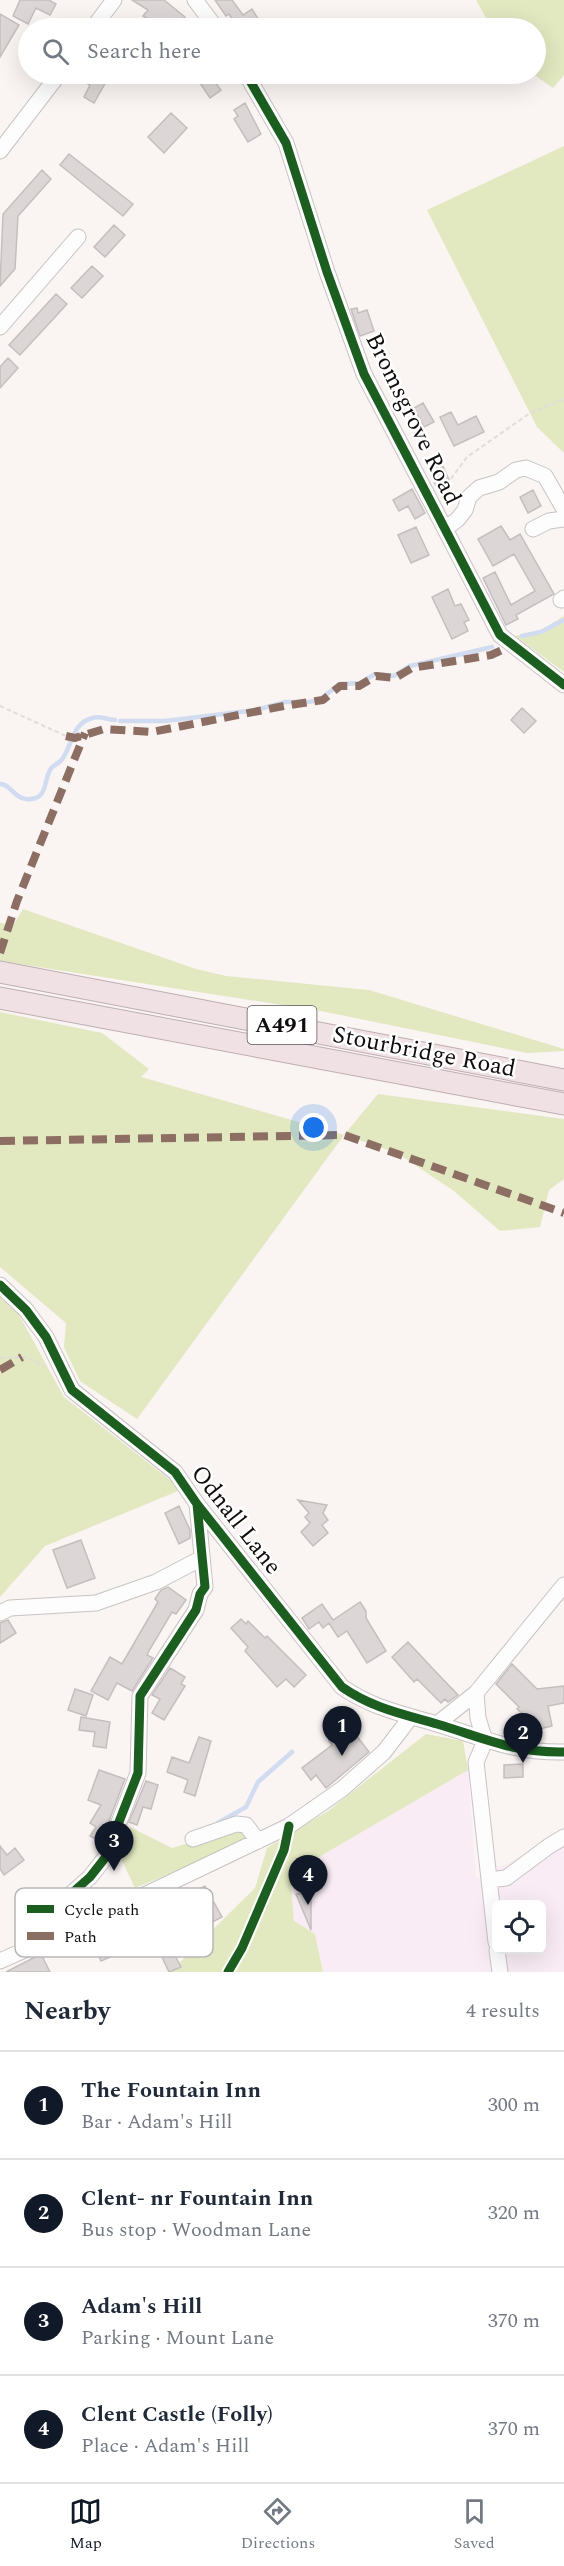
<!DOCTYPE html>
<html lang="en">
<head>
<meta charset="utf-8">
<style>
	:root { --surface:#fff; --page:#f2f2f3; --text:#1f2937; --muted:#747a83; --line:#e0e1e3; --accent:#111827 }
	body { margin:0; font-family:Spectral,serif; background:var(--page); color:var(--text) }
	.controls { position:absolute; right:18px; bottom:18px; display:grid; overflow:hidden; border-radius:9px; box-shadow:0 6px 24px #0002 }
	.controls button { width:54px; height:54px; display:grid; place-items:center; padding:0; border:0; border-bottom:2px solid var(--line); background:var(--surface); color:var(--text); font:30px sans-serif }
	.you { position:absolute; left:314px; top:1128px; width:21px; height:21px; margin:-15px; border:4px solid #fff; border-radius:50%; background:#1a73e8; box-shadow:0 0 0 9px #1a73e833 }
	.badge { display:grid; place-items:center; width:39px; height:39px; border-radius:50%; background:var(--accent); color:#fff; font-size:20px; font-weight:700 }
	.pin { position:absolute; translate:-50% -50px; filter:drop-shadow(0 2px 3px #0008) }
	.pin::after { content:''; position:absolute; top:32px; width:21px; height:18px; background:inherit; clip-path:polygon(0 0,100% 0,50% 100%) }
	.list { margin:0; padding:0; list-style:none }
	h2 { display:flex; justify-content:space-between; align-items:center; height:78px; margin:0; padding:0 24px; font-size:26px }
	h2 small { font-size:20px; font-weight:400; color:var(--muted) }
	.list li { display:grid; grid-template-columns:39px 1fr auto; gap:18px; align-items:center; box-sizing:border-box; height:108px; padding:0 24px; border-top:2px solid var(--line) }
	.list b { display:block; font-size:22px; white-space:nowrap }
	.list p { margin:0; font-size:20px; white-space:nowrap; color:var(--muted) }
	.list em { font-size:20px; font-style:normal; color:var(--muted) }
	.icon { flex:none; width:33px; height:33px; fill:none; stroke:currentColor; stroke-width:2; stroke-linecap:round; stroke-linejoin:round }
	.map { position:relative; flex:none; width:564px; height:1972px; overflow:hidden }
	.search { position:absolute; background:var(--surface); box-shadow:0 6px 24px #0002; left:18px; right:18px; top:18px; height:66px; display:flex; align-items:center; gap:15px; box-sizing:border-box; padding:0 21px; border-radius:33px; color:var(--muted); font-size:22px }
	.sheet { height:510px; background:var(--surface) }
	nav { display:flex; justify-content:space-around; align-items:center; box-sizing:border-box; height:84px; border-top:2px solid var(--line); background:var(--surface); font-size:16px; color:var(--muted) }
	nav a { display:grid; justify-items:center; gap:3px }
	nav .on { color:var(--accent) }
	.map>svg:first-child { display:block }
	.education { fill:#f9ecf4; fill-rule:evenodd }
	.green { fill:#e2e8c0 }
	.lines { fill:none; stroke-linecap:round; stroke-linejoin:round }
	.stream { stroke:#d1dcf1; stroke-width:4.5 }
	.building { fill:#dcd7d6; stroke:#c4bfbe; stroke-width:1.5 }
	.minor-casing { stroke:#c8c4c3; stroke-width:17 }
	.highway-casing { stroke:#bfaeb2; stroke-width:23 }
	.path { stroke:#dfdddc; stroke-width:2; stroke-dasharray:4.5 3; stroke-linecap:butt }
	.minor { stroke:#fefdfd; stroke-width:15 }
	.highway { stroke:#f0e1e5; stroke-width:21 }
	.quiet { stroke:#8d6e63; stroke-width:8; stroke-dasharray:15 8; stroke-linecap:butt }
	.cycleway-casing { stroke:#fff; stroke-width:13 }
	.cycleway { stroke:#1b5e20; stroke-width:9 }
	.labels { text-anchor:middle; dominant-baseline:central; stroke-width:5; stroke-linejoin:round; paint-order:stroke }
	.shield { fill:#fff; stroke:#585655; stroke-width:1.5 }
	.shield-label { font-size:22px; font-weight:bold; fill:#100d0c }
	.street-label { font-size:24px; fill:#100d0c; stroke:#fff }
	.key { fill:#fff; stroke:#b7b6b6; stroke-width:1.5 }
	.key-label { font-size:16px; fill:#100d0c }
</style>
</head>
<body>
<div class="map">
<svg width="564" height="1972" viewBox="0 0 564 1972">
	<rect width="100%" height="100%" fill="#faf4f3"/>
	<path class="education" d="M468,1770L476,1879L564,1835V1972H323L315,1934L294,1921L291,1885L305,1876L307,1864ZM496,1904H542V1950H496Z"/>
	<path class="green" d="M476,0H564V75L553,88L533,74H536V28H492Z
		M564,146V453L537,427L427,210Z
		M564,616V672L515,636L543,629Z
		M23,909L196,969L226,976L369,990L564,1049V1051L527,1053L321,1011L0,961V923L14,924Z
		M0,1012L102,1033L149,1069L141,1077L344,1135L378,1094L564,1119V1179L549,1190L540,1227L500,1231L454,1191L397,1153L344,1135L137,1419L80,1381L64,1347L66,1323L0,1267Z
		M0,1297L19,1315L64,1397L174,1483L178,1491L45,1546L0,1597Z
		M426,1734L463,1741L468,1770L307,1864L305,1876L291,1885L294,1921L315,1934L323,1972H170L255,1888L267,1848L328,1811Z
		M130,1827L172,1848L240,1828L248,1841L135,1888L137,1894L73,1921L66,1918L65,1906L73,1897L83,1911L135,1888L119,1854Z"/>
	<g class="lines">
		<path class="stream" d="M522,636L541,632L564,620
			M120,721H165L256,710L285,702H308L319,700L340,684L360,683L375,674L394,676L410,666L492,647
			M0,784C12,784 14,801 31,799C47,798 44,781 50,770C53,764 60,764 63,758C73,743 72,724 92,718C101,715 106,720 115,720
			M218,1823L246,1807L258,1782L292,1752"/>
	</g>
	<path class="building" d="M20,0H49L56,4L50,15L36,8L28,24L13,16Z
		M132,0H164L185,17L181,22L189,28H149L154,23L143,16L148,10Z
		M215,0H232L243,15L252,9L260,22L249,28H238L229,14L226,16Z
		M0,14L19,25L0,57Z
		M70,74H96L107,80L94,103L84,97L90,85Z
		M194,74H209L221,90L210,98Z
		M245,103L261,134L248,142L234,119L238,116L234,110Z
		M171,113L187,128L164,153L148,137Z
		M69,154L133,204L123,216L60,165Z
		M42,170L51,179L18,216L15,269L0,286L3,214Z
		M114,225L125,235L105,257L94,247Z
		M92,266L103,276L82,298L71,288Z
		M56,294L67,304L20,355L9,345Z
		M357,308L358,313L367,310L374,331L360,336L351,309Z
		M8,358L18,368L0,388V367Z
		M423,403L434,422L424,427L414,408Z
		M451,412L458,425L476,416L484,432L454,446L440,417Z
		M438,455L449,480L436,486L425,460Z
		M412,489L425,513L415,519L408,506L399,511L393,500Z
		M533,490L541,506L528,513L520,497Z
		M501,526L510,540L520,534L554,594L516,615L518,619L506,625L483,578L495,572L511,605L535,591L514,554L493,566L478,539Z
		M416,527L429,555L411,563L398,535Z
		M448,589L455,606L461,604L469,620L464,622L468,631L452,639L432,597Z
		M522,708L536,721L524,733L511,720Z
		M298,1500L327,1505L323,1513L328,1520L322,1525L328,1533L313,1546L301,1532L310,1523L305,1517L309,1513Z
		M179,1506L190,1530V1538L179,1544L165,1513Z
		M81,1540L95,1578L67,1588L53,1550Z
		M168,1587L186,1600L176,1614L172,1612L150,1649L147,1655L153,1658L132,1691L117,1683L108,1700L91,1691L110,1657L122,1664L158,1602L155,1599L161,1590Z
		M360,1602L366,1611V1618L386,1651L367,1663L347,1631L338,1637L329,1623L323,1628L319,1622L309,1629L302,1618L322,1604L333,1620Z
		M241,1619L246,1624L248,1621L265,1638L267,1636L306,1675L294,1687L286,1679L277,1687L245,1651L248,1647L231,1628Z
		M8,1620L16,1633L0,1643V1623Z
		M408,1642L434,1670L458,1695L448,1702L445,1699L441,1703L417,1679L414,1682L392,1657Z
		M512,1664L537,1689L564,1686V1703L548,1706L552,1726L540,1729L517,1709L519,1707L496,1684Z
		M170,1668L185,1677L181,1684L185,1686L164,1720L152,1713L160,1699L152,1695Z
		M75,1689L93,1695L86,1716L68,1710Z
		M81,1717L110,1722L106,1748L93,1746L95,1732L79,1730Z
		M349,1726L369,1752L326,1788L316,1775L311,1780L302,1768L332,1745L329,1741Z
		M199,1737L211,1741L195,1796L184,1792L188,1780L167,1772L172,1757L189,1763Z
		M523,1764V1777L504,1778V1765Z
		M99,1770L125,1779L101,1842L90,1836L96,1827L90,1823L101,1805L88,1800Z
		M146,1781L158,1785L151,1809L143,1807L137,1825L129,1822Z
		M0,1846L7,1855L15,1848L24,1860L4,1875L0,1869Z
		M205,1886L222,1917L205,1926L199,1915L169,1929L160,1912L189,1897L188,1895Z
		M312,1891L311,1900V1930L296,1894Z
		M115,1936L122,1952L101,1961L94,1945Z
		M172,1950L181,1967L169,1972L161,1955Z
		M41,1954L50,1972H6Z"/>
	<g class="lines">
		<g class="minor-casing">
			<path id="minor" d="M195,0L216,28
				M93,28L114,0
				M246,74L286,143L327,272L364,374L432,504L500,635L564,685
				M0,151L59,74
				M0,327L78,237
				M445,529L458,519L465,510L469,497L479,488L499,482L516,470L526,468L545,476L564,509
				M533,529L549,521L564,519
				M561,600L564,598
				M0,1285L26,1310L46,1337L72,1390L175,1472L197,1504L342,1687C372,1708 403,1714 437,1724C484,1738 513,1753 564,1752
				M0,1613L10,1608L96,1603L156,1582L202,1558
				M476,1693L478,1718L485,1741L476,1762L496,1942
				M437,1724L476,1693L564,1585
				M193,1839L236,1824L246,1825L258,1841
				M489,1880L506,1878L549,1846L564,1837
				M22,1950L29,1931L90,1877L105,1858L138,1773L140,1696L196,1610L200,1594L205,1587L197,1504
				M497,1950L500,1972
				M0,1961L90,1921L289,1826L342,1789L384,1752L410,1718"/>
		</g>
		<g class="highway-casing">
			<path id="highway" d="M0,972L564,1080
				M0,998L564,1104"/>
		</g>
		<path class="path" d="M442,491L467,457L530,413L564,399
			M0,706L66,736
			M0,1358L26,1357L45,1367"/>
		<use href="#minor" class="minor"/>
		<use href="#highway" class="highway"/>
		<path class="quiet" d="M66,736L75,738L104,729L152,732L284,706L323,700L340,686H359L376,676L395,678L412,668L491,655L513,645
			M0,953L17,901L85,733
			M0,1141L344,1135L564,1213
			M0,1370L22,1357"/>
		<g class="cycleway-casing">
			<path id="cycleway" d="M246,74L286,143L327,272L364,374L432,504L500,635L564,685
				M0,1285L26,1310L46,1337L72,1390L175,1472L197,1504L342,1687C372,1708 403,1714 437,1724C484,1738 513,1753 564,1752
				M22,1950L29,1931L90,1877L105,1858L138,1773L140,1696L196,1610L200,1594L205,1587L197,1504
				M228,1972L242,1948L284,1850L289,1826"/>
		</g>
		<use href="#cycleway" class="cycleway"/>
	</g>
	<g class="labels">
		<rect class="shield" x="247.5" y="1006" width="69" height="38" rx="4.5"/>
		<g class="shield-label">
			<text x="282" y="1025">A491</text>
		</g>
		<g class="street-label">
			<text transform="translate(413 419) rotate(64)">Bromsgrove Road</text>
			<text transform="translate(424 1052) rotate(11)">Stourbridge Road</text>
			<text transform="translate(236 1520) rotate(52)">Odnall Lane</text>
		</g>
	</g>
	<rect x="15" y="1888" width="198" height="69" rx="9" class="key"/>
	<rect x="27" y="1905" width="27" height="8" fill="#1b5e20"/>
	<rect x="27" y="1932" width="27" height="8" fill="#8d6e63"/>
	<g class="key-label">
		<text x="64" y="1915">Cycle path</text>
		<text x="64" y="1942">Path</text>
	</g>
</svg>
<div class="controls">
<button><svg class="icon" aria-label="locate" viewBox="0 0 24 24"><circle cx="12" cy="12" r="6"/><path d="M12 2v4M12 18v4M2 12h4M18 12h4"/></svg></button>
</div>
<div class="you"></div>
<div class="pin badge" style="left:342px;top:1756px">1</div>
<div class="pin badge" style="left:523px;top:1763px">2</div>
<div class="pin badge" style="left:114px;top:1871px">3</div>
<div class="pin badge" style="left:308px;top:1905px">4</div>
<div class="search"><svg class="icon" aria-label="search" viewBox="0 0 24 24"><circle cx="10" cy="10" r="6"/><path d="M15 15l6 6"/></svg>Search here</div>
</div>
<section class="sheet">
<h2>Nearby<small>4 results</small></h2>
<ul class="list">
<li><span class="badge">1</span><div><b>The Fountain Inn</b><p>Bar · Adam's Hill</p></div><em>300 m</em></li>
<li><span class="badge">2</span><div><b>Clent- nr Fountain Inn</b><p>Bus stop · Woodman Lane</p></div><em>320 m</em></li>
<li><span class="badge">3</span><div><b>Adam's Hill</b><p>Parking · Mount Lane</p></div><em>370 m</em></li>
<li><span class="badge">4</span><div><b>Clent Castle (Folly)</b><p>Place · Adam's Hill</p></div><em>370 m</em></li>
</ul>
</section>
<nav>
<a class="on"><svg class="icon" aria-label="map" viewBox="0 0 24 24"><path d="M3 6l6-2 6 2 6-2v14l-6 2-6-2-6 2zM9 4v14M15 6v14"/></svg>Map</a>
<a><svg class="icon" aria-label="directions" viewBox="0 0 24 24"><path d="M12 3l9 9-9 9-9-9zM9 14v-3h6M13 9l2 2-2 2"/></svg>Directions</a>
<a><svg class="icon" aria-label="saved" viewBox="0 0 24 24"><path d="M7 4h10v16l-5-4-5 4z"/></svg>Saved</a>
</nav>
</body>
</html>
